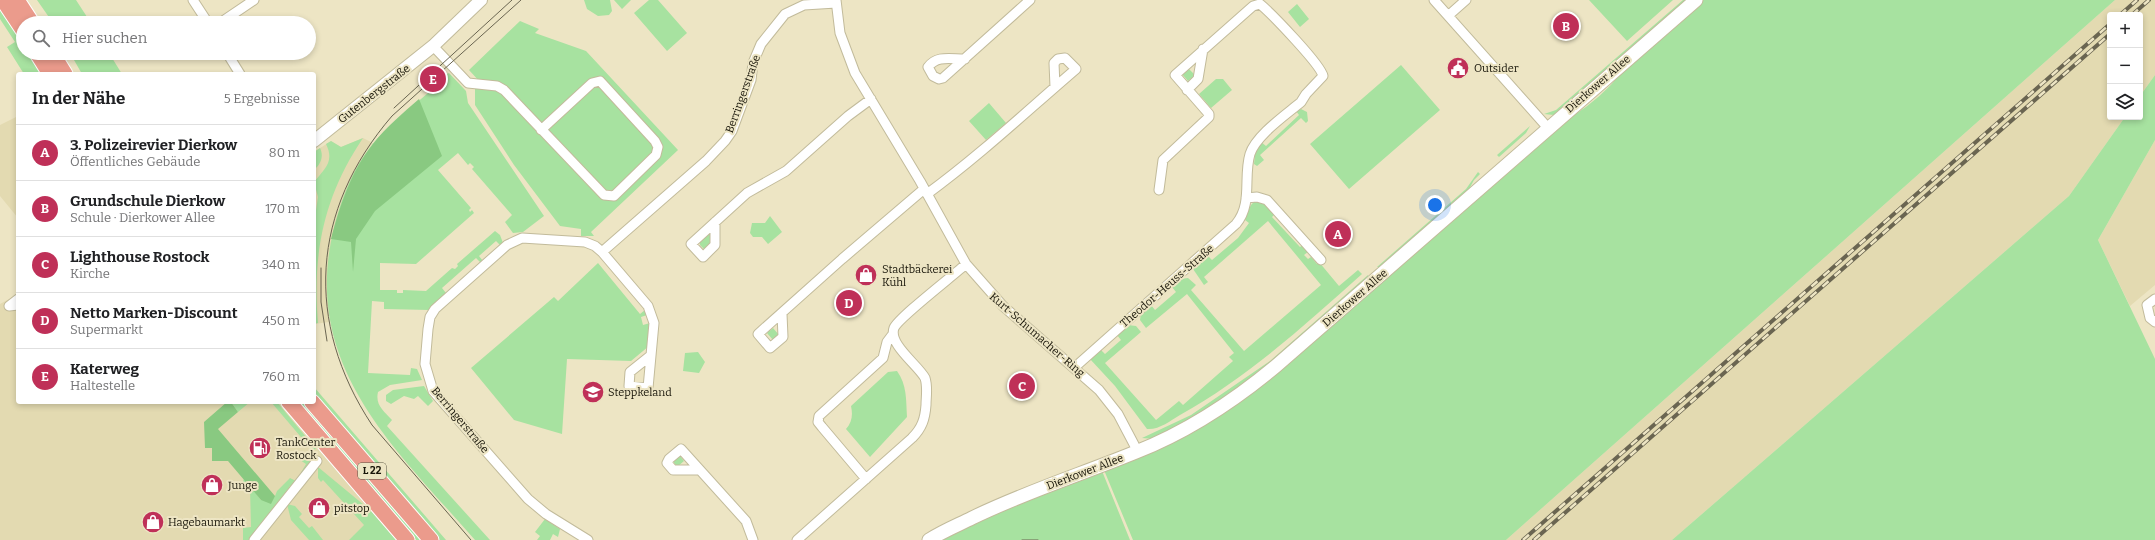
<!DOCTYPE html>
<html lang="de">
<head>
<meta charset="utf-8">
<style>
	:root { --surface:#fff; --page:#f2f2f2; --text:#202124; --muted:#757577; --line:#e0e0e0; --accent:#bf3058 }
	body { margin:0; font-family:Bitter,serif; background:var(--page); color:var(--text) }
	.controls { position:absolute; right:12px; top:12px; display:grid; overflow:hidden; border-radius:4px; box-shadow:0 2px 6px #0003 }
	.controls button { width:36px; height:36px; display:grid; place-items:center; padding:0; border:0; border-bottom:1px solid var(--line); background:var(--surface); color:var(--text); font:20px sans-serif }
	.you { position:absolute; left:1435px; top:205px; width:14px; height:14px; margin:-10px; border:3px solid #fff; border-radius:50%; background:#1a73e8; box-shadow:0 0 0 6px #1a73e833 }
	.badge { display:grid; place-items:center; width:26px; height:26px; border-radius:50%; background:var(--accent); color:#fff; font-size:13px; font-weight:700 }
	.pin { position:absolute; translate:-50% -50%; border:2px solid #fff; box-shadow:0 1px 4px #0006 }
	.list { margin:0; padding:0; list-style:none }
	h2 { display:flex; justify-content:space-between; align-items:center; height:52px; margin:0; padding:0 16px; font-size:17px }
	h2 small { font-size:13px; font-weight:400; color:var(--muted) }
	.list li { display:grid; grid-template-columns:26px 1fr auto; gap:12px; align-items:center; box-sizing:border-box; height:56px; padding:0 16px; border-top:1px solid var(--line) }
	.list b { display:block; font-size:15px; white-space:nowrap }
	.list p { margin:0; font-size:13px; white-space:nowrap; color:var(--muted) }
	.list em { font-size:13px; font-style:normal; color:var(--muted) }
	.icon { flex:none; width:22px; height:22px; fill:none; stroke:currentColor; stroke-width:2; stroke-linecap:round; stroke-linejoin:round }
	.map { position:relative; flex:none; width:2155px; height:540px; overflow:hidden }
	.search { position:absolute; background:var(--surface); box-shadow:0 2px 6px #0003; left:16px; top:16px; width:300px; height:44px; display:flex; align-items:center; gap:10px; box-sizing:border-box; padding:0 14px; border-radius:22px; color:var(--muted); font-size:15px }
	.panel { position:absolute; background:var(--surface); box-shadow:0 2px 6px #0003; left:16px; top:72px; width:300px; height:332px; border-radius:4px }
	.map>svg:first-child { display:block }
	.built { fill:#e3dab1 }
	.green { fill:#a7e2a0 }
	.forest { fill:#89c981 }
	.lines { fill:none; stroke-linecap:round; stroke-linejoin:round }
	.minor-casing { stroke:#c2bb9b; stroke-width:11 }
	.tertiary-casing { stroke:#c2bb9b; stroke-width:14 }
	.secondary-casing { stroke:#c2bb9b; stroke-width:15 }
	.primary-casing { stroke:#fff; stroke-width:17 }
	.minor { stroke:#fff; stroke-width:9 }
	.tertiary { stroke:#fff; stroke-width:12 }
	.secondary { stroke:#fff; stroke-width:13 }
	.primary { stroke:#eb9b8c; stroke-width:15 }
	.tram { stroke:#6a6551; stroke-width:1 }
	.rail-casing { stroke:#6a6551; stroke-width:4 }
	.rail { stroke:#ede5c4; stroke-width:2.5; stroke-dasharray:8; stroke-linecap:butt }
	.labels { text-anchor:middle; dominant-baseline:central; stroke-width:4; stroke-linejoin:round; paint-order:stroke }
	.shield { fill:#ede5c4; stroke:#575340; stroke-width:1 }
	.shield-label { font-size:10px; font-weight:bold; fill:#171408 }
	.poi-label { font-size:11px; fill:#171408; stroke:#ede5c4; text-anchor:start }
	.street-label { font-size:11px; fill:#171408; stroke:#ede5c4 }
</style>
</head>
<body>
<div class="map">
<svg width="2155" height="540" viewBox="0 0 2155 540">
	<rect width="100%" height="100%" fill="#ede5c4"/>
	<path class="built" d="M2115,0H2155V75L2140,96V15H2110V117H2125L2069,196L1672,540H1506Z
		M18,116V218L0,196V125Z
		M363,138L373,143L364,155L346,191L338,215L330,251L328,270L329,322L314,324V152L331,141L341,147Z
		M2155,140V285L2130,306L2098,240Z
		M18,294V402H278L398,540H0V304Z"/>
	<path class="green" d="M0,0L23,30V53H37L50,74H24L7,47L15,42L0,19Z
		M37,0H76L91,23H53Z
		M584,0H610L612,11L609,15L598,16L587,9Z
		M614,0H631L622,9Z
		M649,0H658L687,33L667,51L634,13Z
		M1589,0H1673L1627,41Z
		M1683,0H1687L1558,112L1554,115L1544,114L1556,110Z
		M1702,0H2115L1506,540H1133L1104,470L1188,433L1566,120C1586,109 1615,85 1626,65Z
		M1297,4L1309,19L1300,27L1288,12Z
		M520,21L539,29L535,33L586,51L678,150L591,232L594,236H581V229L560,226L514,165L475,105V89L480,82L469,70Z
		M70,53H109L122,74H82Z
		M1401,65L1440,110L1349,189L1310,144Z
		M1188,68L1195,75L1188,81L1182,74Z
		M449,73L466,91L468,103L544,216L523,232L513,233L505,222L512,215L472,169L474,167L470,163L468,165L458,153L438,170L471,208L469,210L470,212L472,210L474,213L416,264L380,263V290H397V293H403V290L426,291L452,268L455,269L458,266L457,264L495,231L500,235L503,243L501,246L496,241L479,256L483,261L481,263L476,258L442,288L446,293L429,310L384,309V302L372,301L368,373L410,375L411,368L417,369L422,380L390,385L378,392C375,405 384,411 392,420L387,426L490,540H475C394,447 300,365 334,228C342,196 355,163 377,139C393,122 412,107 428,93C433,88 440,76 449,73Z
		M2155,75V140L2098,240L2155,359V540H1672L2069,196L2125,117H2140V96Z
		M1216,79H1223L1232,90L1211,108L1199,94Z
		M989,103L1006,123L986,140L969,121Z
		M1301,109L1307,112L1308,121L1306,123L1301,118L1260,155L1264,160L1257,166L1254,164L1255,154L1261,142L1266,146L1299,115L1296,111Z
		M1530,126L1526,133L1499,157L1497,155Z
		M363,138C324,196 312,253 318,323L314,324V224L318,197L314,182C324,169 335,162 326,144L331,141L341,147Z
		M320,148C324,156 321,164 314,170V152Z
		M1478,172L1480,174L1474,180L1468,191L1381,267H1377L1466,189Z
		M1259,200L1276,213L1272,217L1300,247L1304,244L1309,251L1304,255L1308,259L1311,257L1317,264L1319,262L1339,286L1358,270L1362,274C1305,325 1248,377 1180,415C1170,421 1159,430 1147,429L1115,386L1090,359L1100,349L1105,354L1121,340L1117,335L1128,325L1136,326L1141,332L1105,363L1156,420L1179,401L1183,405L1233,361L1229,357L1234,353L1187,294L1146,328L1140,320L1141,313L1151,305L1155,310L1176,292L1172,287L1180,279L1188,278L1196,285L1191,290L1244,351L1321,285L1268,221L1204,277L1208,282L1204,285L1193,269L1207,255L1212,260L1238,238L1249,223L1245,220C1249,211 1249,202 1259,200Z
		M770,216L782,232L768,244L762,237H753L750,233L752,223H765Z
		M709,233L712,235L709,246L704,249L700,245V241Z
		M598,263L640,314L645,310L647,315L641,317L643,325L650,323L649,346L631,361L567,359L562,434L514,420L471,368L554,297L558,301Z
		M1368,275V279L1271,364L1228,396L1191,419L1154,439L1142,438L1191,415L1270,361Z
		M773,328L779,335L773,340L767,333Z
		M698,352L705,362L699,373L683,371L685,353Z
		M897,371C907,385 906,399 907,417L870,457L846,429C852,422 853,415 851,406L888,372Z
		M424,386L433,401L428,406L418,396L414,399L404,396L391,404L386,401V395L393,390Z
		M314,387L446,540H437L314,397Z
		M231,402H250L238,412Z
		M271,402H277L316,449L312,450Z
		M297,402H306L425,540H416Z
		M679,455L684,461L677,467L672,460Z
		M302,458L310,460L311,463L294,487L290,486L251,540H243V528L251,527L250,488L243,487V481L244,479L261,500L275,496L277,491L290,478L296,481L306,464L300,460Z
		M1100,466L1130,540H936Z
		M318,467L370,510L396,540H349L364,525L323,480L321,482L318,478Z
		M287,504L295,506L302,514L299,517L309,528L312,526L323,540H309L291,520Z
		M545,519L560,529L558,537L553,534L550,540H537L540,536L535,532Z"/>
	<path class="forest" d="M419,99L442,156L375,211L356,239L353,272L351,242L331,239C340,206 351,171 373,144C386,127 403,113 419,99Z
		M227,402H231L238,412L218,429L275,496L271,504L261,500L228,461H212V448H205L204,422Z"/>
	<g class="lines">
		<g class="minor-casing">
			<path id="minor" d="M193,0L208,23
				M836,0L840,33L855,73L920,181L966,264L1003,306L1099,390L1118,414L1138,452
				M1434,0L1548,128
				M1449,15L1466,0
				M220,23L254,0
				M433,46L468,83L497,86L504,90L604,195L614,196L656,155L658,147L655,141L600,81L592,83L541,130
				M227,53L240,74
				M965,59C950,59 937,55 928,67L933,76L939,79L943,78L1030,0
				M1187,90L1198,79L1203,49
				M927,194C979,156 1027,111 1076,69L1065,58L1058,59L1054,63L1055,87
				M1246,198L1257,197L1267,200L1321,260
				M715,222V245L703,257L691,244L747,193L786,171L848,116L871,99
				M602,252L706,161L725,141L732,131L751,80L753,63L761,44L785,14L804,5L836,3
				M18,299L9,306L18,305
				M2155,299L2147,305L2150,318L2155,322
				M782,314L783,337L770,348L758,334L842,259L924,189
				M1075,367L1236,224C1253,204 1243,177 1250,154C1256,135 1287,114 1301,102L1306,94L1323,76C1321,65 1272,14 1260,4L1253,6L1175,75L1209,114V117L1163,160L1159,190
				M699,470H673L667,463L669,459L681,449L746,521L753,540
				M866,479L822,427L818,422L819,416L883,358L887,342L893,334
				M254,540L317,461
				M588,540L546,514L528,499L433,391L425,364L428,329L430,317L435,309L507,245L522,238L585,242L595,246L602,252L648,306L654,323L648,388L629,386L630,372L650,356
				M797,540L912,438C922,428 925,419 926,405C926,397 928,387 925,378C918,365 888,344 894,328C898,318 954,275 966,264"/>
		</g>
		<g class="tertiary-casing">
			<path id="tertiary" d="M314,141L433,46L481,0"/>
		</g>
		<g class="secondary-casing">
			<path id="secondary" d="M929,540C943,531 958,525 972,518C1025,492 1082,474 1136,452C1187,432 1234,401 1276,366L1696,0"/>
		</g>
		<g class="primary-casing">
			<path id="primary" d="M3,0L23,30
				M17,0L32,23
				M37,53L50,74
				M52,53L65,74
				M289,402L407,540
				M312,402L431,540"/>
		</g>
		<use href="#minor" class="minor"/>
		<use href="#tertiary" class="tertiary"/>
		<use href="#secondary" class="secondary"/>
		<use href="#primary" class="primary"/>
		<path class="tram" d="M394,108L512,0
			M321,268V302L327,341
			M471,540L372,425C304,322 311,210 392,116L521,0
			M1022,540H1038"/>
		<g class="rail-casing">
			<path id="rail" d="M2120,15L2137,0
				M2132,15L2149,0
				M1523,540L2110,24
				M1534,540L2110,34"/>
		</g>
		<use href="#rail" class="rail"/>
	</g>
	<defs>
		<g id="civic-disc" transform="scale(1.15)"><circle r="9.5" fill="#bf3058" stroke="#ede5c4"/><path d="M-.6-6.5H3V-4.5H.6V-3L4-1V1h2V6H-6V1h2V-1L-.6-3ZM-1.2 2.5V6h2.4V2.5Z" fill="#fff"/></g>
		<g id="shop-disc" transform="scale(1.15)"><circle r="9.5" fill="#bf3058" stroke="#ede5c4"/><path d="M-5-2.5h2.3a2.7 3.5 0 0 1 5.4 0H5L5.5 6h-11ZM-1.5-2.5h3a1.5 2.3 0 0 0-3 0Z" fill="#fff"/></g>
		<g id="school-disc" transform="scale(1.15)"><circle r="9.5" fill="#bf3058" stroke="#ede5c4"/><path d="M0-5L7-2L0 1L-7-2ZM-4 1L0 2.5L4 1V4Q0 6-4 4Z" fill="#fff"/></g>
		<g id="fuel-disc" transform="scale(1.15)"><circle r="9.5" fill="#bf3058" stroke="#ede5c4"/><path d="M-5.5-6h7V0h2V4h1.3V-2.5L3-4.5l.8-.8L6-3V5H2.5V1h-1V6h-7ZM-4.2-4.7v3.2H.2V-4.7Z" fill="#fff"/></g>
	</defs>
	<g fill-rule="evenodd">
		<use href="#civic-disc" x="1458" y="68"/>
		<use href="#shop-disc" x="866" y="275"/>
		<use href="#school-disc" x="593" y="392"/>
		<use href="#fuel-disc" x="260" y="448"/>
		<use href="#shop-disc" x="212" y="485"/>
		<use href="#shop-disc" x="319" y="508"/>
		<use href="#shop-disc" x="153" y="522"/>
	</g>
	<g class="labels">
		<rect class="shield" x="358" y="463" width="28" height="16" rx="3"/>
		<g class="shield-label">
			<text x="372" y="471">L 22</text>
		</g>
		<g class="poi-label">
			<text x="1474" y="68">Outsider</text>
			<text x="882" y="269">Stadtbäckerei<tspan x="882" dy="13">Kühl</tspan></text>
			<text x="608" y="392">Steppkeland</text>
			<text x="276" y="442">TankCenter<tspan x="276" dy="13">Rostock</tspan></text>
			<text x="228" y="485">Junge</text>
			<text x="334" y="508">pitstop</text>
			<text x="168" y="522">Hagebaumarkt</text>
		</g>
		<g class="street-label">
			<text transform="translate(1598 84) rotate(-41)">Dierkower Allee</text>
			<text transform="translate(374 94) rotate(-38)">Gutenbergstraße</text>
			<text transform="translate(743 94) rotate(-70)">Berringerstraße</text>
			<text transform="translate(1167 286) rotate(-41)">Theodor-Heuss-Straße</text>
			<text transform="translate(1355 298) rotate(-41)">Dierkower Allee</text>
			<text transform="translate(1037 335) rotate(41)">Kurt-Schumacher-Ring</text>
			<text transform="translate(460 420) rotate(50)">Berringerstraße</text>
			<text transform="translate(1085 472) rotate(-21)">Dierkower Allee</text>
		</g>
	</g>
</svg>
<div class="controls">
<button>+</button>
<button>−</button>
<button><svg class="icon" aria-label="layers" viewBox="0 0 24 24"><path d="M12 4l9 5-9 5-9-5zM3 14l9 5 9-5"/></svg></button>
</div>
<div class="you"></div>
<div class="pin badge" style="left:1338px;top:234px">A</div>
<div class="pin badge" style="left:1566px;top:26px">B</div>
<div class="pin badge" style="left:1022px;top:386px">C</div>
<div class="pin badge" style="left:849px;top:303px">D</div>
<div class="pin badge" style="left:433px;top:79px">E</div>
<div class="search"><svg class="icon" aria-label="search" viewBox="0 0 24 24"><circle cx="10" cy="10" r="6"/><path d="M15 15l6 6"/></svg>Hier suchen</div>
<section class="panel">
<h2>In der Nähe<small>5 Ergebnisse</small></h2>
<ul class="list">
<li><span class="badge">A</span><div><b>3. Polizeirevier Dierkow</b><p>Öffentliches Gebäude</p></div><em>80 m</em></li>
<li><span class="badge">B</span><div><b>Grundschule Dierkow</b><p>Schule · Dierkower Allee</p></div><em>170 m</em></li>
<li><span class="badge">C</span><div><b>Lighthouse Rostock</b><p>Kirche</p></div><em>340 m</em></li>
<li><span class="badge">D</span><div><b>Netto Marken-Discount</b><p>Supermarkt</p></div><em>450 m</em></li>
<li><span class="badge">E</span><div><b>Katerweg</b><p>Haltestelle</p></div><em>760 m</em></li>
</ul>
</section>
</div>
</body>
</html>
